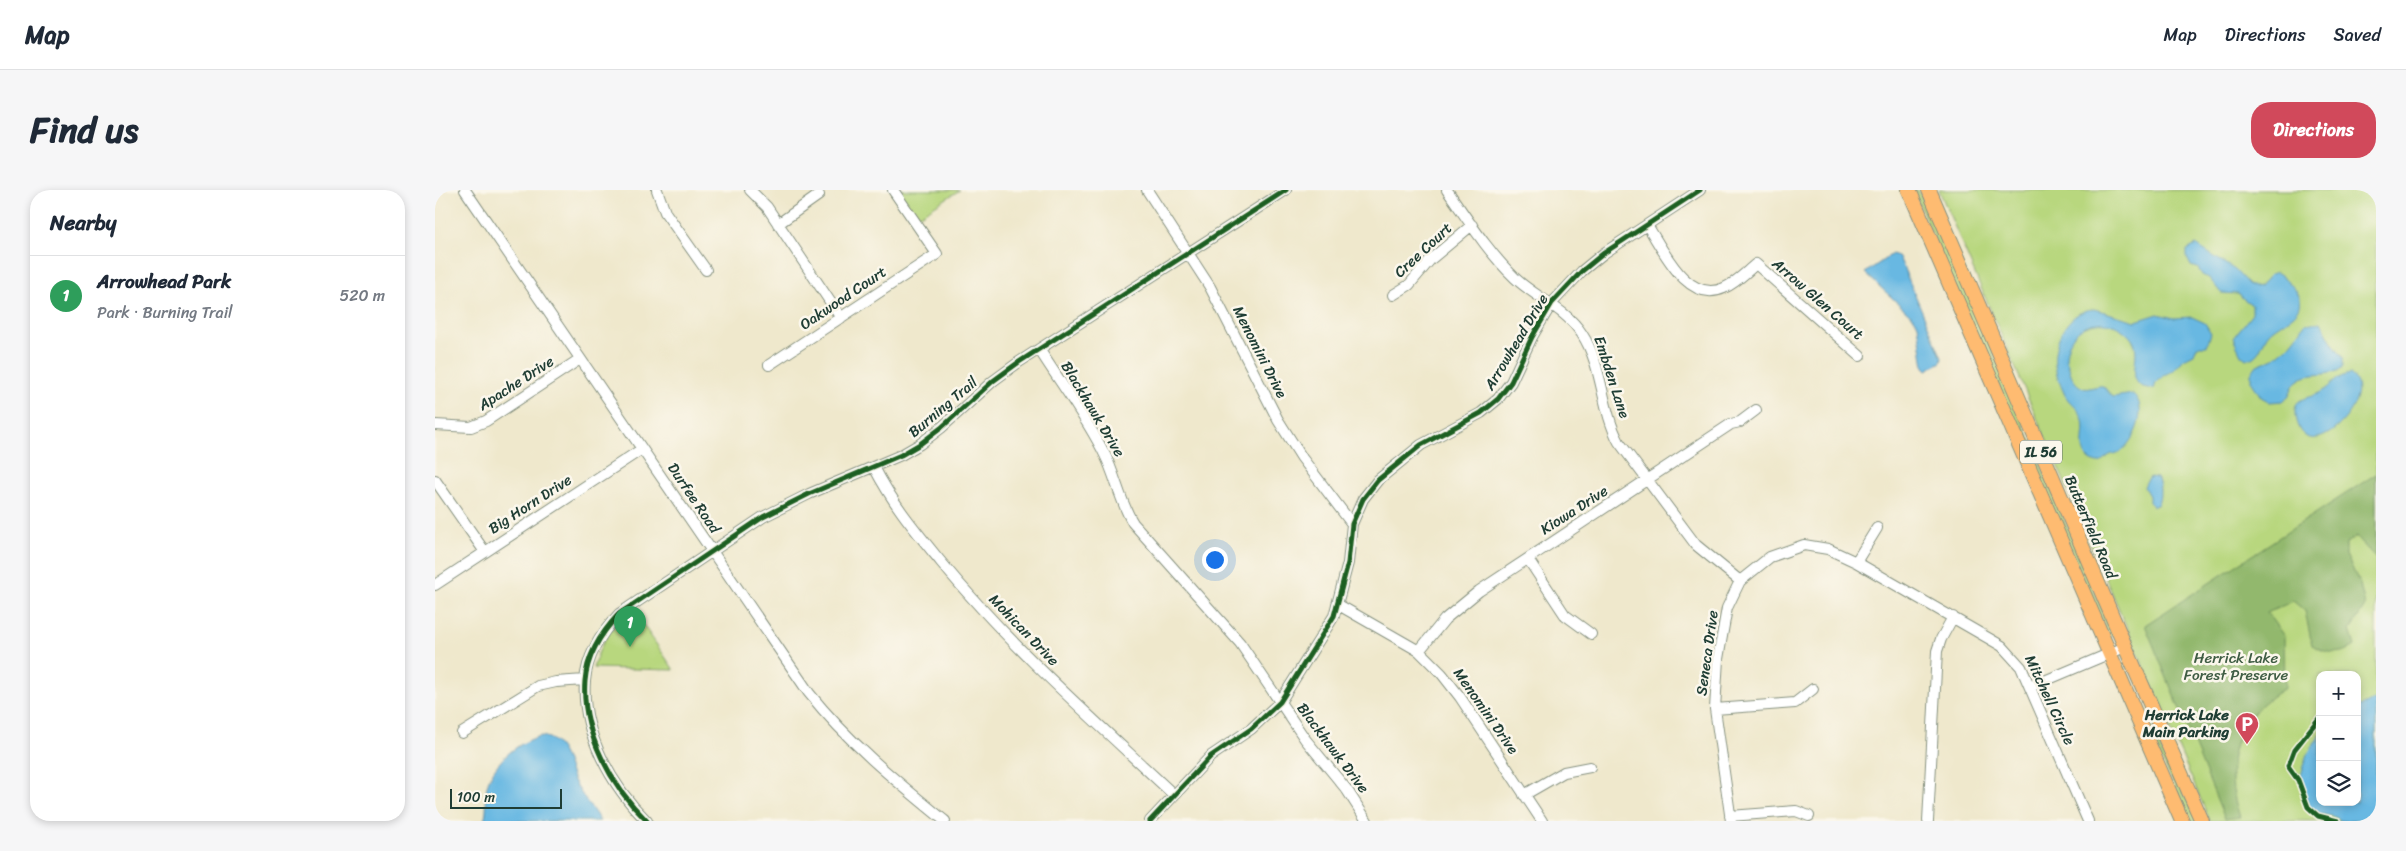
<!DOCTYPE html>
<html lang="en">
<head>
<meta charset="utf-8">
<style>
	:root { --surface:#fff; --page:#f6f6f7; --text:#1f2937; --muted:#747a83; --line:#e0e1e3; --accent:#d1495b }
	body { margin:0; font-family:Sriracha,sans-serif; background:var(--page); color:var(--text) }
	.controls { position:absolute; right:15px; bottom:15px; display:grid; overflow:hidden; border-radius:10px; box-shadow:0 2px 8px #0003 }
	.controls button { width:45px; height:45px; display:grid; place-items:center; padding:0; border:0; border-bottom:1px solid var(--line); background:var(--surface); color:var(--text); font:25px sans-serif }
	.scale { position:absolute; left:15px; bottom:12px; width:112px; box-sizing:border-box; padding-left:5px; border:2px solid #1f3d34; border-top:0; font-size:14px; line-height:18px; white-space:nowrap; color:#1f3d34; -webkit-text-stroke:4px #fbf7ec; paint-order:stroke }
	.you { position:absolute; left:779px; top:369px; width:18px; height:18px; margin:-12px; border:4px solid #fff; border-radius:50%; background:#1a73e8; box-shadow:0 0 0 8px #1a73e833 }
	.badge { display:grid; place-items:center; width:32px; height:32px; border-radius:50%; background:var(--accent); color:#fff; font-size:16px; font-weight:700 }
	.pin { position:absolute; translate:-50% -41px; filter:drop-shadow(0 1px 2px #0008) }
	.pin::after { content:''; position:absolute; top:26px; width:18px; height:15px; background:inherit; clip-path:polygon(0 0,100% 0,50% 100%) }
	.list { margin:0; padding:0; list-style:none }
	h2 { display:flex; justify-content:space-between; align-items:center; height:65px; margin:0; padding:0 20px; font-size:21px }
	h2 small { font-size:16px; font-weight:400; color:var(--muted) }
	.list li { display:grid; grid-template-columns:32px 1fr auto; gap:15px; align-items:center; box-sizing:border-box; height:80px; padding:0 20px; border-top:1px solid var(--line) }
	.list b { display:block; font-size:19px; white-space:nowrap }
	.list p { margin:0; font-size:16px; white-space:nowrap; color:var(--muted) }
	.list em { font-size:16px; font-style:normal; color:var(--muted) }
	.icon { flex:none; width:28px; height:28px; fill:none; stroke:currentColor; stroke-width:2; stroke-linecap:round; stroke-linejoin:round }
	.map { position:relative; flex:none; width:1941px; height:631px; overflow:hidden; border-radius:20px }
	header { display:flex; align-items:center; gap:30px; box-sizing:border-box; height:70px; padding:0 25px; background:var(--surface); border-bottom:1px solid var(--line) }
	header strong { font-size:24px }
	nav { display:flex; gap:28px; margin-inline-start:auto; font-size:18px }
	.intro { display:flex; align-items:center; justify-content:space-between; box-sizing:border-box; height:120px; padding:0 30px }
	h1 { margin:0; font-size:35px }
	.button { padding:12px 22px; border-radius:20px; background:var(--accent); color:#fff; font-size:18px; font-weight:700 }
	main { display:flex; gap:30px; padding:0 30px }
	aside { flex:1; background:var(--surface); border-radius:20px; box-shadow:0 2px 8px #0003 }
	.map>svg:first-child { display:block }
	.green { fill:#b8d77e; stroke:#6c8a59; fill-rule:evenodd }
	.forest { fill:#92b86d; stroke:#587a50 }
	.water { fill:#67b8e2; stroke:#437a8b }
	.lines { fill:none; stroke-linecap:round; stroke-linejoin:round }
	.minor-casing { stroke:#879280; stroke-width:12 }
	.major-casing { stroke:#879280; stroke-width:16 }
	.minor { stroke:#fff; stroke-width:10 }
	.major { stroke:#febb71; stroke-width:14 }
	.cycleway-casing { stroke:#fbf7ec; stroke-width:8 }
	.cycleway { stroke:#1b5e20; stroke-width:5 }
	.labels { text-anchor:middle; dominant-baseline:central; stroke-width:5; stroke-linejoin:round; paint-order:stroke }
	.shield { fill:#fbf7ec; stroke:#61756b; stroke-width:1 }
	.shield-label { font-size:14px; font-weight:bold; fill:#1f3d34 }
	.street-label { font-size:15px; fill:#1f3d34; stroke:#fbf7ec }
	.park-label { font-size:15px; fill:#3e5c43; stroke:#fbf7ec }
	.poi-label { font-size:15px; font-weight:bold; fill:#1f3d34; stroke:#fbf7ec; text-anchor:end }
</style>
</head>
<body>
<header>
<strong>Map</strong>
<nav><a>Map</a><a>Directions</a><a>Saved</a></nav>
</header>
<div class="intro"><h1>Find us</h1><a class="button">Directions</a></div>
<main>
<aside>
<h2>Nearby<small></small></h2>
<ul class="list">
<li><span class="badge" style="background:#2e9e5b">1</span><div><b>Arrowhead Park</b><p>Park · Burning Trail</p></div><em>520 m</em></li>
</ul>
</aside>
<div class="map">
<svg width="1941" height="631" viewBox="0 0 1941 631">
	<rect width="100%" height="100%" fill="#fbf7ec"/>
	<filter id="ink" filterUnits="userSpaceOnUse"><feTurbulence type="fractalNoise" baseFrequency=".02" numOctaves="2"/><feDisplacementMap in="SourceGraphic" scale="10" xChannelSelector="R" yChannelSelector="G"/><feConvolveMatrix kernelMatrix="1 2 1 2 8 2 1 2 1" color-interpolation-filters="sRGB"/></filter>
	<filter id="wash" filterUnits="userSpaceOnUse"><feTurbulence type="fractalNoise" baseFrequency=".0096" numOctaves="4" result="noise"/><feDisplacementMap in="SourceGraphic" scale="20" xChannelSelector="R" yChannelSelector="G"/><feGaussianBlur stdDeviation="1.12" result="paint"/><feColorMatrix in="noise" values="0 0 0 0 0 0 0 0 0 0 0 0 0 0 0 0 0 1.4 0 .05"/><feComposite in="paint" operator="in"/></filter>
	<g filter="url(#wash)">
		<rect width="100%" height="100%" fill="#efe8cc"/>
		<path class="green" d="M462,0H525L480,28Z
			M1478,0H1483L1517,66L1678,445L1674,447Z
			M1504,0H1941V631H1775ZM1885,485H1922V612H1885Z
			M198,420L239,480L158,478C167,451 175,436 198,420Z
			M1685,474L1689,475L1718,544L1763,631H1757L1696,507Z"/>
		<path class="forest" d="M1941,284V368L1921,347L1911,353V365L1925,394L1930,416L1915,440L1920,456C1905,466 1892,464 1877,455L1870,421L1858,411L1832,423L1849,446L1850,498C1799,528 1786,572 1805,627L1790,629L1710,435Z"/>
		<path class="water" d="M1761,55L1800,80L1813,94L1819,97L1825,96L1835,85L1841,82C1849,86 1855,93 1861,101C1877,124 1846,130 1834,143C1827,151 1827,162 1817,168L1811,169L1806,165L1798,148L1817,124V115L1802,104L1786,103L1774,88L1767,85L1763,78L1756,76L1752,68V60Z
			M1457,64L1464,67L1507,168L1506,172L1492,180L1489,177L1483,135L1480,129L1430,83Z
			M1659,119L1701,131L1723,124L1739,128L1757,127L1770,133L1776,143L1772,156H1762L1759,164L1749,169L1738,181L1730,185L1721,193L1719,199C1683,197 1711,165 1696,148C1674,121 1632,131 1631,169C1636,180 1635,192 1648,198C1653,200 1662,195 1668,196L1678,207L1698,204C1714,217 1700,251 1686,261C1683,264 1676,263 1672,267C1668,271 1665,276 1657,271C1640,261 1653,243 1647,227C1644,218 1633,213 1629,203C1625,194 1621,184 1620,175C1617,151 1634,120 1659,119Z
			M1886,132L1897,152L1908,167V177C1895,189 1876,180 1862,191C1856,196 1856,206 1849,211L1835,212L1826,207L1816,191V183L1822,175L1839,168L1857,153L1870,134Z
			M1915,184C1941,202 1895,258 1872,247C1866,244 1863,238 1861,231C1856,205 1870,211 1886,202C1897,196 1901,186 1915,184Z
			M1715,287L1722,288C1726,295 1726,308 1722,315L1718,316L1714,312V306L1709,297L1711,292Z
			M1941,510V631H1907L1900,627L1885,624L1874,616L1869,603L1866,585L1873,564L1885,545V612H1922V517Z
			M106,546C132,549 131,579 143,598C149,609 158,619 165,631H49C53,619 50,608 52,596C58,572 83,552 106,546Z"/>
	</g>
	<g filter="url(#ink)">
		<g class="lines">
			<g class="minor-casing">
				<path id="minor" d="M30,0L374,503C414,553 461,591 510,631
					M222,0L230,22L271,80
					M315,0L332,17L406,128
					M712,0L775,97L843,230L867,268L917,334
					M1012,0C1033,30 1053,62 1080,88C1101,108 1130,118 1147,144C1168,176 1166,219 1184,252L1261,355L1305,391
					M343,34L384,5
					M1212,35C1228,59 1252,115 1289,98C1301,93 1311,82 1321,74L1425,166
					M958,105L974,95L995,70L1037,35
					M604,159C626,194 652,228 670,265C681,287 685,312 698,333L805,453L870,549L912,600L932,631
					M334,175L502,64L458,0
					M0,235L36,237L51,231L145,169
					M439,277C458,314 480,340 506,372C576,457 659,530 739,605
					M0,290L50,362
					M1093,369L1130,425L1156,444
					M1421,372L1442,338
					M0,395L207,259
					M902,414L984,461L1007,484L1025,507L1107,631
					M984,461L1010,429L1044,401L1296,234L1305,232L1321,220
					M1595,497L1690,457
					M1280,519L1360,513L1378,499
					M27,543L103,496L121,492L150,490
					M1089,605L1129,582L1155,577
					M1295,626L1361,621L1374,626
					M212,631C177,597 146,542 150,491C152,465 167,442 184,424L328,327L374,304L466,265L485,254L506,238L558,191L584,172L851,0
					M715,631L776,566L816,539L845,512L899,426L913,373L917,334L928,309L943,290L986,255L1046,223L1063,209L1076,192L1097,147L1117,113L1147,81L1169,63L1265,0
					M1296,631L1280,519L1283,469L1292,418L1305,391L1335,367L1369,355L1393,359L1421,372L1567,456L1586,477L1653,631
					M1493,631L1502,461L1506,449L1518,427"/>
			</g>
			<g class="major-casing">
				<path id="major" d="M1474,0L1747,631
					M1494,0L1699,477L1767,631"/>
			</g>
			<use href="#minor" class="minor"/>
			<use href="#major" class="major"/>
			<g class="cycleway-casing">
				<path id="cycleway" d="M1885,527L1859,560L1853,576L1863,590L1873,617L1883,626L1903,631
					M212,631C177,597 146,542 150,491C152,465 167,442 184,424L328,327L374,304L466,265L485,254L506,238L558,191L584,172L851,0
					M715,631L776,566L816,539L845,512L899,426L913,373L917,334L928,309L943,290L986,255L1046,223L1063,209L1076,192L1097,147L1117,113L1147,81L1169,63L1265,0"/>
			</g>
			<use href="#cycleway" class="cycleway"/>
		</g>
	</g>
	<defs>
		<g id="parking-pin" transform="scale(1.25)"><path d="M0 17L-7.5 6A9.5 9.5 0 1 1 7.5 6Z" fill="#d1495b" stroke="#fbf7ec"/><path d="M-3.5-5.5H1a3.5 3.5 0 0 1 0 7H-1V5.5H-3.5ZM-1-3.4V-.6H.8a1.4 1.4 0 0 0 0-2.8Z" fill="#fff"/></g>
	</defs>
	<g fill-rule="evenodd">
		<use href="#parking-pin" x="1812" y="534"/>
	</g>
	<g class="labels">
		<rect class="shield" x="1585" y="250.5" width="42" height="23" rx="4"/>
		<g class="shield-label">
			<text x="1606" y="262">IL 56</text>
		</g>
		<g class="street-label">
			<text transform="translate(988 60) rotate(-43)">Cree Court</text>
			<text transform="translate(408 108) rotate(-34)">Oakwood Court</text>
			<text transform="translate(1383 109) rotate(41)">Arrow Glen Court</text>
			<text transform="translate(1081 152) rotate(-59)">Arrowhead Drive</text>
			<text transform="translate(825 162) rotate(63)">Menomini Drive</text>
			<text transform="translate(1177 187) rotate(72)">Embden Lane</text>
			<text transform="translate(81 193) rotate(-33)">Apache Drive</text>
			<text transform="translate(508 217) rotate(-40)">Burning Trail</text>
			<text transform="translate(658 219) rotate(59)">Blackhawk Drive</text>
			<text transform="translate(259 308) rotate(56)">Durfee Road</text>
			<text transform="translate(95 314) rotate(-33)">Big Horn Drive</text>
			<text transform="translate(1139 320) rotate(-33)">Kiowa Drive</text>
			<text transform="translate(1656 337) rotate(67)">Butterfield Road</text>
			<text transform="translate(589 440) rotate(46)">Mohican Drive</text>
			<text transform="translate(1272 463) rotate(-82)">Seneca Drive</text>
			<text transform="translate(1615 510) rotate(65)">Mitchell Circle</text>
			<text transform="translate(1051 521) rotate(55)">Menomini Drive</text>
			<text transform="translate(898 558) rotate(53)">Blackhawk Drive</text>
		</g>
		<g class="park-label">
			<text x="1801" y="468">Herrick Lake<tspan x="1801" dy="17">Forest Preserve</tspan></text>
		</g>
		<g class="poi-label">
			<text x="1794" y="525">Herrick Lake<tspan x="1794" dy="17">Main Parking</tspan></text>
		</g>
	</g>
</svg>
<div class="controls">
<button>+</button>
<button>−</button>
<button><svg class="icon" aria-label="layers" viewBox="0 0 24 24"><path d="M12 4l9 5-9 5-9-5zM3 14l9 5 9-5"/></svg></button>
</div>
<div class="scale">100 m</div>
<div class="you"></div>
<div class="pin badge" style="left:195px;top:457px;background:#2e9e5b">1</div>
</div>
</main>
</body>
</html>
